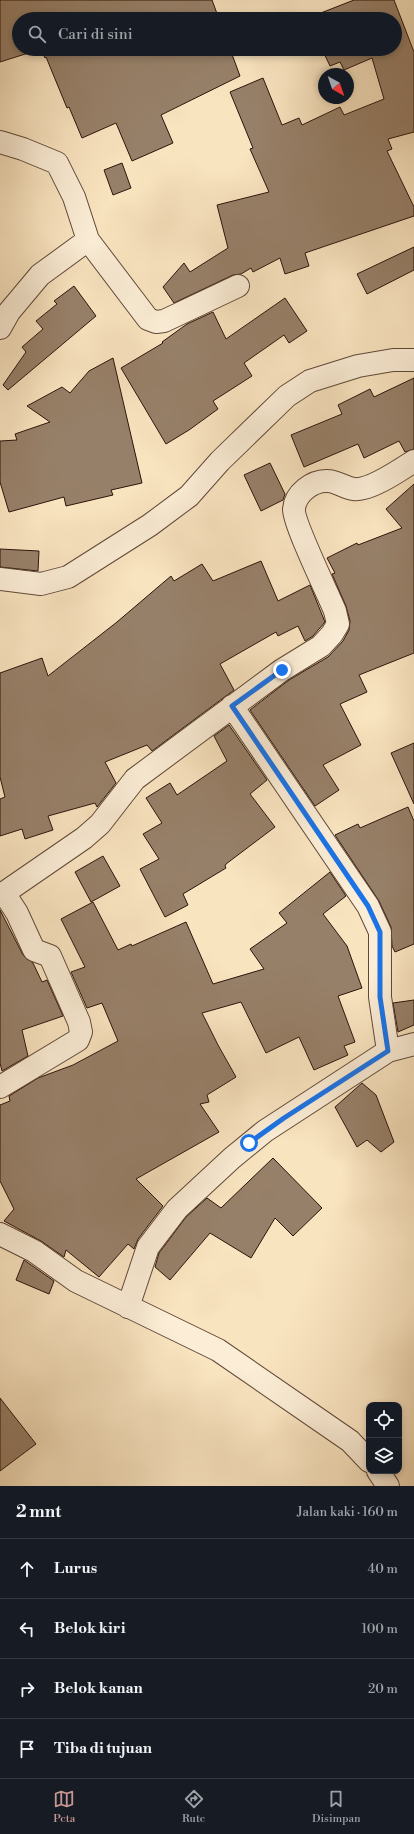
<!DOCTYPE html>
<html lang="id">
<head>
<meta charset="utf-8">
<style>
	:root { --surface:#171b24; --page:#242831; --text:#f1f3f6; --muted:#9ea1a6; --line:#363941; --accent:#c59692 }
	body { margin:0; font-family:"Libre Bodoni",serif; background:var(--page); color:var(--text) }
	.controls { position:absolute; right:12px; bottom:12px; display:grid; overflow:hidden; border-radius:8px; box-shadow:0 2px 6px #0003 }
	.controls button { width:36px; height:36px; display:grid; place-items:center; padding:0; border:0; border-bottom:1px solid var(--line); background:var(--surface); color:var(--text); font:20px sans-serif }
	.compass { position:absolute; left:318px; top:68px; width:36px; height:36px; border-radius:50%; background:var(--surface); box-shadow:0 2px 6px #0003; rotate:140deg }
	.stop { position:absolute; width:12px; height:12px; margin:-9px; border:3px solid #1a73e8; border-radius:50%; background:#fff }
	.stop.end { background:#1a73e8; border-color:#fff; box-shadow:0 1px 4px #0008 }
	.list { margin:0; padding:0; list-style:none }
	h2 { display:flex; justify-content:space-between; align-items:center; height:52px; margin:0; padding:0 16px; font-size:17px }
	h2 small { font-size:13px; font-weight:400; color:var(--muted) }
	.list li { display:grid; grid-template-columns:26px 1fr auto; gap:12px; align-items:center; box-sizing:border-box; height:60px; padding:0 16px; border-top:1px solid var(--line) }
	.list b { display:block; font-size:15px; white-space:nowrap }
	.list em { font-size:13px; font-style:normal; color:var(--muted) }
	.icon { flex:none; width:22px; height:22px; fill:none; stroke:currentColor; stroke-width:2; stroke-linecap:round; stroke-linejoin:round }
	.map { position:relative; flex:none; width:414px; height:1486px; overflow:hidden }
	.search { position:absolute; background:var(--surface); box-shadow:0 2px 6px #0003; left:12px; right:12px; top:12px; height:44px; display:flex; align-items:center; gap:10px; box-sizing:border-box; padding:0 14px; border-radius:22px; color:var(--muted); font-size:15px }
	.sheet { height:292px; background:var(--surface) }
	nav { display:flex; justify-content:space-around; align-items:center; box-sizing:border-box; height:56px; border-top:1px solid var(--line); background:var(--surface); font-size:11px; color:var(--muted) }
	nav a { display:grid; justify-items:center; gap:2px }
	nav .on { color:var(--accent) }
	.map>svg:first-child { display:block }
	.building { fill:#978069; stroke:#2d140b }
	.lines { fill:none; stroke-linecap:round; stroke-linejoin:round }
	.street-casing { stroke:#604838; stroke-width:24 }
	.street { stroke:#fbedd6; stroke-width:22 }
	.route { stroke:#1a73e8; stroke-width:5 }
</style>
</head>
<body>
<div class="map">
<svg width="414" height="1486" viewBox="0 0 414 1486">
	<rect width="100%" height="100%" fill="#f9e4c0"/>
	<filter id="stains"><feTurbulence type="fractalNoise" baseFrequency=".005" numOctaves="4"/><feColorMatrix values="0 0 0 0 .2 0 0 0 0 .09 0 0 0 0 .02 0 0 0 .5 -.17"/></filter>
	<radialGradient id="worn" r=".72"><stop offset=".6" stop-color="#630" stop-opacity="0"/><stop offset="1" stop-color="#630" stop-opacity=".3"/></radialGradient>
	<path class="building" d="M0,0H212L219,19H19V49H230L240,76L161,115L173,143L132,161L116,123L82,138L69,107L67,108L46,57L45,58L41,49L0,62Z
		M354,0H394L414,52V132L388,139L392,149L387,151L414,207V216L305,253L309,266L285,274L280,258L253,272L251,268L241,274L233,275L174,303L163,287L184,263L190,272L228,248L217,205L269,192L250,149L253,148L230,92L263,78L282,125L299,118L302,125L340,107L344,115L384,99L372,58L344,70L340,62L330,66L322,49H395V19L308,18Z
		M122,163L131,188L113,195L104,170Z
		M414,247V270L367,294L357,274Z
		M74,286L96,316L8,390L3,385L26,352L22,347L43,329L36,321L57,304L54,301Z
		M285,298L307,331L289,343L284,335L244,363L252,376L213,401L218,409L189,430L166,444L121,368L163,343L162,342L187,324L213,312L226,339Z
		M113,358L142,483L111,490L113,495L66,506L64,497L9,512L0,482V441L17,440L15,434L50,422L27,406L62,387L70,393L89,371Z
		M414,378V449L405,452L399,441L364,458L358,444L304,467L291,435L342,414L338,405L370,389L374,397Z
		M270,463L285,494L283,500L261,511L244,475Z
		M414,484V653L359,675L367,692L340,704L361,745L323,765L339,790L315,806L250,710L289,680L328,657L343,641L349,630L350,621L346,606L332,574L335,573L327,558L357,543L358,545L402,528L386,509Z
		M0,549L39,551L38,571L0,567Z
		M261,561L278,601L310,585L325,622L313,636L305,641L298,626L278,636L276,632L220,664L234,690L152,751L147,745L105,762L116,783L97,807L95,803L48,816L53,830L25,839L22,829L0,836V799L5,797L0,777V673L42,658L48,676L117,622L171,576L174,581L202,564L213,581Z
		M229,725L267,780L250,794L275,827L226,864L225,866L226,868L183,894L188,905L165,917L140,869L159,859L143,834L162,823L146,798L170,783L177,795L227,761L214,736Z
		M414,743V804L391,753Z
		M408,807L414,821V944L395,952L392,946L391,927L379,901L335,835L358,824L360,828Z
		M103,856L120,886L91,902L75,872Z
		M330,872L346,896L323,914L347,946L362,988L338,996L355,1042L344,1046L348,1055L314,1070L299,1037L266,1053L241,1002L202,1013L218,1045L236,1077L207,1095L209,1102L200,1104L219,1132L136,1179L163,1206L138,1239L134,1249L128,1244L99,1277L66,1250L64,1257L41,1241L4,1221L14,1209L0,1181V1105L10,1101L9,1096L38,1078L73,1065L118,1041L102,1003L87,1008L71,972L85,967L61,919L93,902L118,950L131,944L132,946L186,922L213,984L264,969L250,949L287,923L279,913Z
		M0,910L23,955L33,963L42,982L47,980L63,1016L22,1030L28,1056L2,1071L0,1063Z
		M414,1000V1025L398,1032L393,1003Z
		M362,1083L376,1095L394,1142L381,1152L367,1140L357,1147L335,1107Z
		M273,1158L322,1208L293,1236L275,1218L251,1258L210,1233L170,1280L155,1267L159,1253L186,1217L207,1198L221,1208Z
		M24,1260L54,1281L49,1294L16,1280Z
		M0,1398L36,1444L0,1471Z"/>
	<g class="lines">
		<g class="street-casing">
			<path id="street" d="M0,142L23,149L57,163L74,197L88,240L40,275L9,312L0,328
				M88,240L148,319L156,322L164,321L238,286
				M0,579L41,584L68,577L150,525L189,496L220,461L287,396L310,381L358,366L393,360H414
				M388,1051L414,1044
				M0,1087L78,1040L81,1032L79,1022L50,956L34,950L17,913L6,896L7,891L84,838L100,824L135,779L282,670L321,646L332,634L338,624L335,611C328,594 293,522 294,509C295,494 312,480 328,481C336,481 345,488 354,489C370,491 400,470 414,461
				M0,1234L34,1251L76,1281L218,1350L350,1441L369,1461
				M128,1307L148,1247L177,1209L232,1158L265,1131L388,1051L380,997V932L368,906L232,706
				M378,1471L388,1486"/>
		</g>
		<use href="#street" class="street"/>
	</g>
	<g class="lines">
		<path class="route" d="M249,1143L284,1118L388,1051L380,997V932L368,906L232,706L282,670"/>
	</g>
	<rect width="100%" height="100%" filter="url(#stains)"/>
	<rect width="100%" height="100%" fill="url(#worn)"/>
</svg>
<div class="controls">
<button><svg class="icon" aria-label="locate" viewBox="0 0 24 24"><circle cx="12" cy="12" r="6"/><path d="M12 2v4M12 18v4M2 12h4M18 12h4"/></svg></button>
<button><svg class="icon" aria-label="layers" viewBox="0 0 24 24"><path d="M12 4l9 5-9 5-9-5zM3 14l9 5 9-5"/></svg></button>
</div>
<svg class="compass" viewBox="-18 -18 36 36"><path d="M0-13l5 13h-10z" fill="#e53935"/><path d="M0 13l5-13h-10z" fill="#9ea1a6"/></svg>
<div class="stop" style="left:249px;top:1143px"></div>
<div class="stop end" style="left:282px;top:670px"></div>
<div class="search"><svg class="icon" aria-label="search" viewBox="0 0 24 24"><circle cx="10" cy="10" r="6"/><path d="M15 15l6 6"/></svg>Cari di sini</div>
</div>
<section class="sheet">
<h2>2 mnt<small>Jalan kaki · 160 m</small></h2>
<ul class="list">
<li><svg class="icon" aria-label="ahead" viewBox="0 0 24 24"><path d="M12 20V5M6 11l6-6 6 6"/></svg><div><b>Lurus</b></div><em>40 m</em></li>
<li><svg class="icon" aria-label="left" viewBox="0 0 24 24"><path d="M17 20v-9H6M10 6l-5 5 5 5"/></svg><div><b>Belok kiri</b></div><em>100 m</em></li>
<li><svg class="icon" aria-label="right" viewBox="0 0 24 24"><path d="M7 20v-9h11M14 6l5 5-5 5"/></svg><div><b>Belok kanan</b></div><em>20 m</em></li>
<li><svg class="icon" aria-label="arrive" viewBox="0 0 24 24"><path d="M6 21V4h12l-3 4 3 4H6"/></svg><div><b>Tiba di tujuan</b></div></li>
</ul>
</section>
<nav>
<a class="on"><svg class="icon" aria-label="map" viewBox="0 0 24 24"><path d="M3 6l6-2 6 2 6-2v14l-6 2-6-2-6 2zM9 4v14M15 6v14"/></svg>Peta</a>
<a><svg class="icon" aria-label="directions" viewBox="0 0 24 24"><path d="M12 3l9 9-9 9-9-9zM9 14v-3h6M13 9l2 2-2 2"/></svg>Rute</a>
<a><svg class="icon" aria-label="saved" viewBox="0 0 24 24"><path d="M7 4h10v16l-5-4-5 4z"/></svg>Disimpan</a>
</nav>
</body>
</html>
